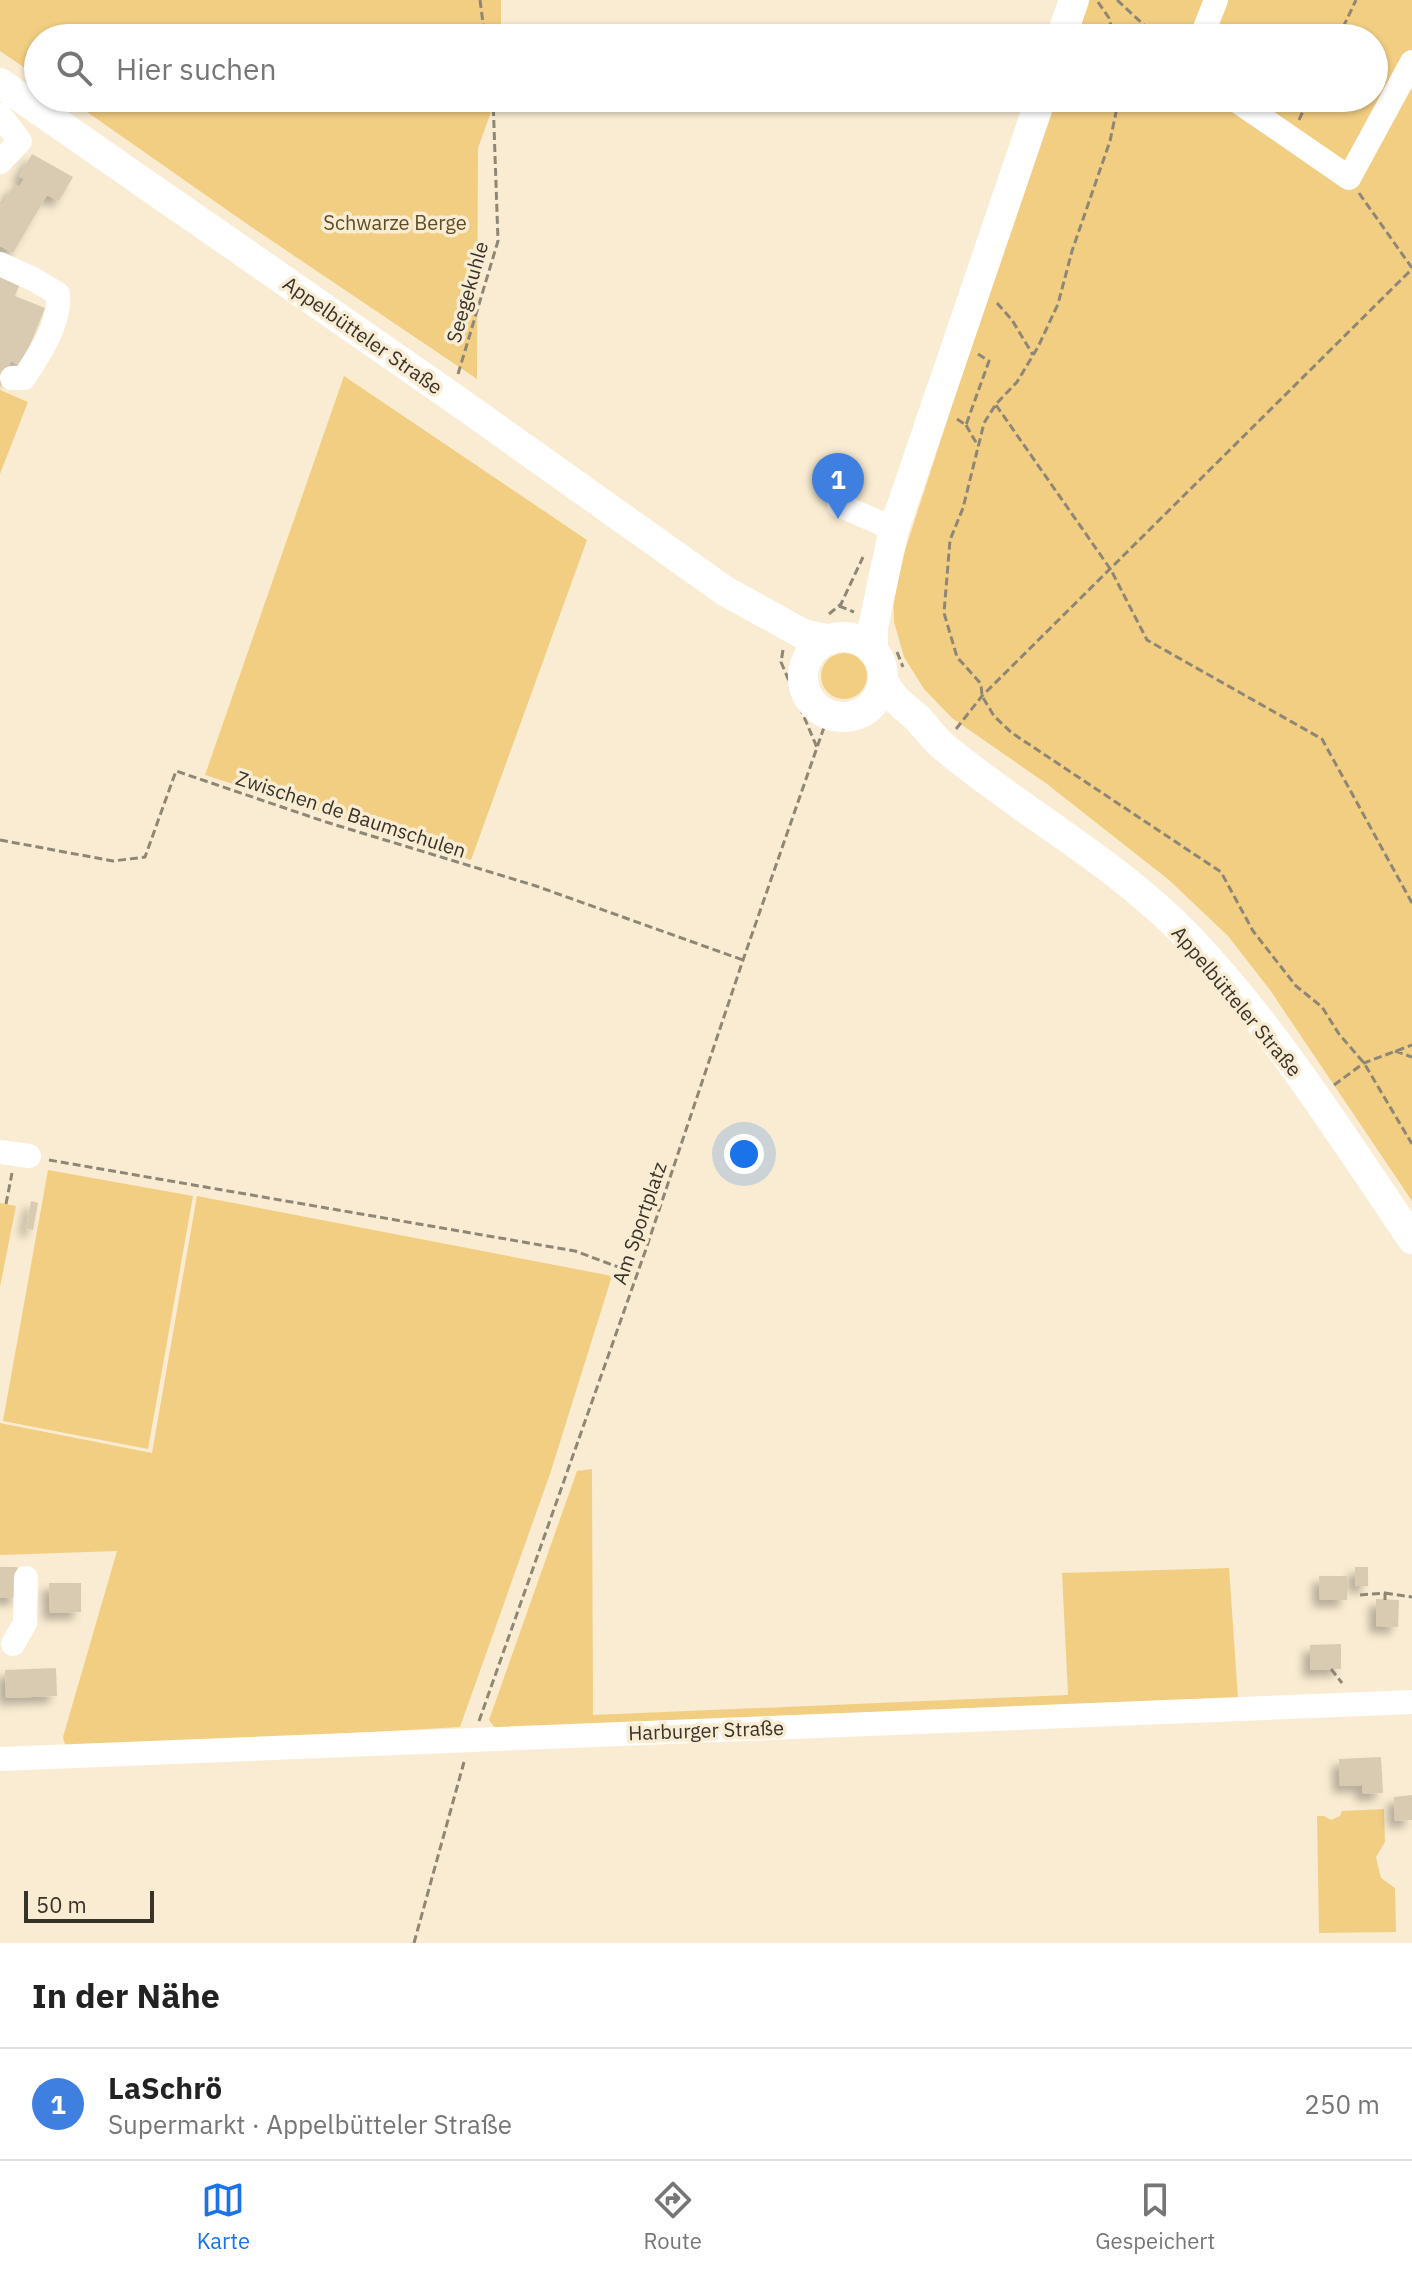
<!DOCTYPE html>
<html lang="de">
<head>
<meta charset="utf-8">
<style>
	:root { --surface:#fff; --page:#f2f2f2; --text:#222; --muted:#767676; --line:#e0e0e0; --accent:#1a73e8 }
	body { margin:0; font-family:"IBM Plex Sans",sans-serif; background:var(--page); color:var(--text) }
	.scale { position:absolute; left:24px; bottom:20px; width:130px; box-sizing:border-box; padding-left:8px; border:4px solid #383329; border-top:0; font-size:22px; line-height:28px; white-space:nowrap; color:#383329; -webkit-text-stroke:6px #f9ecd2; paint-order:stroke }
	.you { position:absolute; left:744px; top:1154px; width:28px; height:28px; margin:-20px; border:6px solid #fff; border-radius:50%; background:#1a73e8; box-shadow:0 0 0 12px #1a73e833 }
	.badge { display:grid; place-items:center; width:52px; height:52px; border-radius:50%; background:var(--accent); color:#fff; font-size:26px; font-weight:700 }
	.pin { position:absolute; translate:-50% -66px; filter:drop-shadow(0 2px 4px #0008) }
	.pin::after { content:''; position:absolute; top:42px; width:28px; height:24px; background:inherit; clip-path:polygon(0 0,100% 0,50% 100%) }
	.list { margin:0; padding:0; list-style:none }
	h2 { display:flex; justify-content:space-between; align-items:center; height:104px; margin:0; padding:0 32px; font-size:34px }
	h2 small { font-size:26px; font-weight:400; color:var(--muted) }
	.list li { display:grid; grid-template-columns:52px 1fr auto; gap:24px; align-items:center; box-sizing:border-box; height:112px; padding:0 32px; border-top:2px solid var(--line) }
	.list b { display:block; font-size:30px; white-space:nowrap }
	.list p { margin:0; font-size:26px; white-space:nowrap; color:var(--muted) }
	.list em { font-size:26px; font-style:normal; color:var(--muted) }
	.icon { flex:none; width:44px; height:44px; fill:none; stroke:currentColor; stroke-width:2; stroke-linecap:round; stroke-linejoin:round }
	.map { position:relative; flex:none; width:1412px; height:1943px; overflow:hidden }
	.search { position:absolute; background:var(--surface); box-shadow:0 2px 6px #0004; left:24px; right:24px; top:24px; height:88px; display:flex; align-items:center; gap:20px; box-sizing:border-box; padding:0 28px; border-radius:44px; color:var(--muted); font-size:30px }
	.sheet { height:216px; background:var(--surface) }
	nav { display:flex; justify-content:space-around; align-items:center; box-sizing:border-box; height:112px; border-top:2px solid var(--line); background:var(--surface); font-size:22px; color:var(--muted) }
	nav a { display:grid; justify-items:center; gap:4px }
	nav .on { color:var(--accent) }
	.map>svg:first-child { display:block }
	.green { fill:#f2ce82 }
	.building { fill:#d8cbb2; filter:url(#shadow) }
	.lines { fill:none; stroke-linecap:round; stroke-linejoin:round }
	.path { stroke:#8f8775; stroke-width:3; stroke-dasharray:8 4; stroke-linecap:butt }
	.minor { stroke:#fff; stroke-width:24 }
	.major { stroke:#fff; stroke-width:30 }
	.labels { text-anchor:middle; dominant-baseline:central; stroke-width:7; stroke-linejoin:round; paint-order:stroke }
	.park-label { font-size:20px; fill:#5e4c24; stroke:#f9ecd2 }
	.street-label { font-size:20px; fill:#383329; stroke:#f9ecd2 }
</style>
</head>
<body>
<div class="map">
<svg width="1412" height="1943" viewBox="0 0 1412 1943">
	<defs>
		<filter id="shadow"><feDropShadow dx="-7" dy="7" stdDeviation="4" flood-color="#0004"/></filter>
	</defs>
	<rect width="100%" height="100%" fill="#f9ecd2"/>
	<path class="green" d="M0,0H501V38H38V77L0,51Z
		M1084,0H1412V1201L1270,990L1228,936L1169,880L1047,784L952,718L924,689L904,657L894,622L893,587L1052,98H1374V38H1072Z
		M67,98H496L478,148L477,379L247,224Z
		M344,376L587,540L471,860L205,775Z
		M0,390L28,402L0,474Z
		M821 676a23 23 0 1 1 46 0a23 23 0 1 1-46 0Z
		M48,1170L193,1196L148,1449L3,1421Z
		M197,1196L612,1276L550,1474L460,1727L66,1749L63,1737L117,1551L0,1555V1423L152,1453Z
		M0,1203L16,1206L0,1287Z
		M592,1469L593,1715L1068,1695L1062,1573L1229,1568L1238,1698L495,1728L489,1720L577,1471Z
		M1384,1809L1385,1842L1376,1857L1381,1878L1395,1888L1396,1932L1319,1933L1317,1816H1324L1331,1820L1340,1816L1342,1811Z"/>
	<path class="building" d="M32,154L73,177L59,201L47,195L13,253L0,246V205L2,206L14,185L19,187L24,179L19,176Z
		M0,276L20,284L15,296L45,308L22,365L11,361L0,388Z
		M31,1201L38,1203L33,1230L26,1229Z
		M0,1567H17L18,1598H0Z
		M1355,1567H1368V1586H1355Z
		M1319,1576H1347V1600H1320Z
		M49,1583H81V1612L50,1613Z
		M1376,1599L1399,1600L1398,1627L1376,1626Z
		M1341,1644V1669L1310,1670V1645Z
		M56,1668L57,1696L6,1698L5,1670Z
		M1381,1757L1383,1793L1363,1794L1362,1785L1340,1786L1339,1759Z
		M1412,1795V1820L1395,1821L1394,1797Z"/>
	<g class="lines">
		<path class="path" d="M480,0L485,38
			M1117,0L1158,38
			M1098,2L1109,18L1114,38
			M1338,38L1356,0
			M1119,98L1110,141L1072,251L1058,304L1038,347L1017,382L996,404L984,423L963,508L950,540L944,613L957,657L981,684L982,696L994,716L1012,733L1221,872L1253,931L1296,986L1322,1007L1339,1034L1364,1063L1412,1144
			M1299,120L1309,98
			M1359,193L1412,268
			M997,303L1012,320L1033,355
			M458,374L498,241L493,98
			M996,405L1111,570L1147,640L1322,739L1412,903
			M957,419L966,425L989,361L978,354
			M966,425L978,446
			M839,606L854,612
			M829,614L841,604L863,557
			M783,650L781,662L818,750
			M897,652L903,667
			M956,729L982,696L1412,269
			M0,840L113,861L145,857L176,771L326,822L536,886L743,960
			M1395,1051L1412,1057
			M1334,1085L1364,1063L1412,1045
			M49,1160L575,1251L637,1274
			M6,1204L12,1173
			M1385,1593L1412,1597
			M1360,1595L1385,1593V1600
			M1331,1669L1342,1683
			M479,1721L646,1249L743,960L829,713
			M414,1943L464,1762"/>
		<path class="minor" d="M1201,38L1216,0
			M1233,98L1349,178L1412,62
			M0,115L20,141L0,162
			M0,264L33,279L58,294C61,322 39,355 24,378H12
			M839,505L894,529
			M0,1152L29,1156
			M13,1644L25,1623L26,1578
			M0,1759L1412,1702"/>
		<path class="major" d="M1061,38L1074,0
			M0,83L452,397L725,591L803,634L830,640
			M803 677a40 40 0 1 1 80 0a40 40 0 1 1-80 0Z
			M873,651V627L894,529L1041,98
			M883,681C891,697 901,704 915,716C925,725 933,738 944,747C1023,813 1116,862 1188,937C1274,1027 1342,1136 1412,1239"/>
	</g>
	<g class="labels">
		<g class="park-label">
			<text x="395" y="222">Schwarze Berge</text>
		</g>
		<g class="street-label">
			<text transform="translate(467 292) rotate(-74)">Seegekuhle</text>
			<text transform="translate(363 335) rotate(35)">Appelbütteler Straße</text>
			<text transform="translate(351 814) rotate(18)">Zwischen de Baumschulen</text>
			<text transform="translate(1237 1001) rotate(50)">Appelbütteler Straße</text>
			<text transform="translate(639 1223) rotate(-71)">Am Sportplatz</text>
			<text transform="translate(706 1730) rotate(-2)">Harburger Straße</text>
		</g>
	</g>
</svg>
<div class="scale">50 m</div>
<div class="you"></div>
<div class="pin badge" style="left:838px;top:519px;background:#3f7fe0">1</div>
<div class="search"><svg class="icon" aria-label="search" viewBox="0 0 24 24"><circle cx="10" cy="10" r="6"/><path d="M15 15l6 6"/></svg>Hier suchen</div>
</div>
<section class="sheet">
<h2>In der Nähe<small></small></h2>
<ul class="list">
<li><span class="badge" style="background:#3f7fe0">1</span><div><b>LaSchrö</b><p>Supermarkt · Appelbütteler Straße</p></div><em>250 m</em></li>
</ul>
</section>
<nav>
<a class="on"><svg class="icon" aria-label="map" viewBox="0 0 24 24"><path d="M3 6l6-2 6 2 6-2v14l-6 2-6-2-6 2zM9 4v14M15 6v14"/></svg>Karte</a>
<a><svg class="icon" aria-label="directions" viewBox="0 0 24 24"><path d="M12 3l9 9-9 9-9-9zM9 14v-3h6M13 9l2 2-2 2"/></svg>Route</a>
<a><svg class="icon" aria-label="saved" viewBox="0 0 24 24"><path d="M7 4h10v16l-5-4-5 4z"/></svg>Gespeichert</a>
</nav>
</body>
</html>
